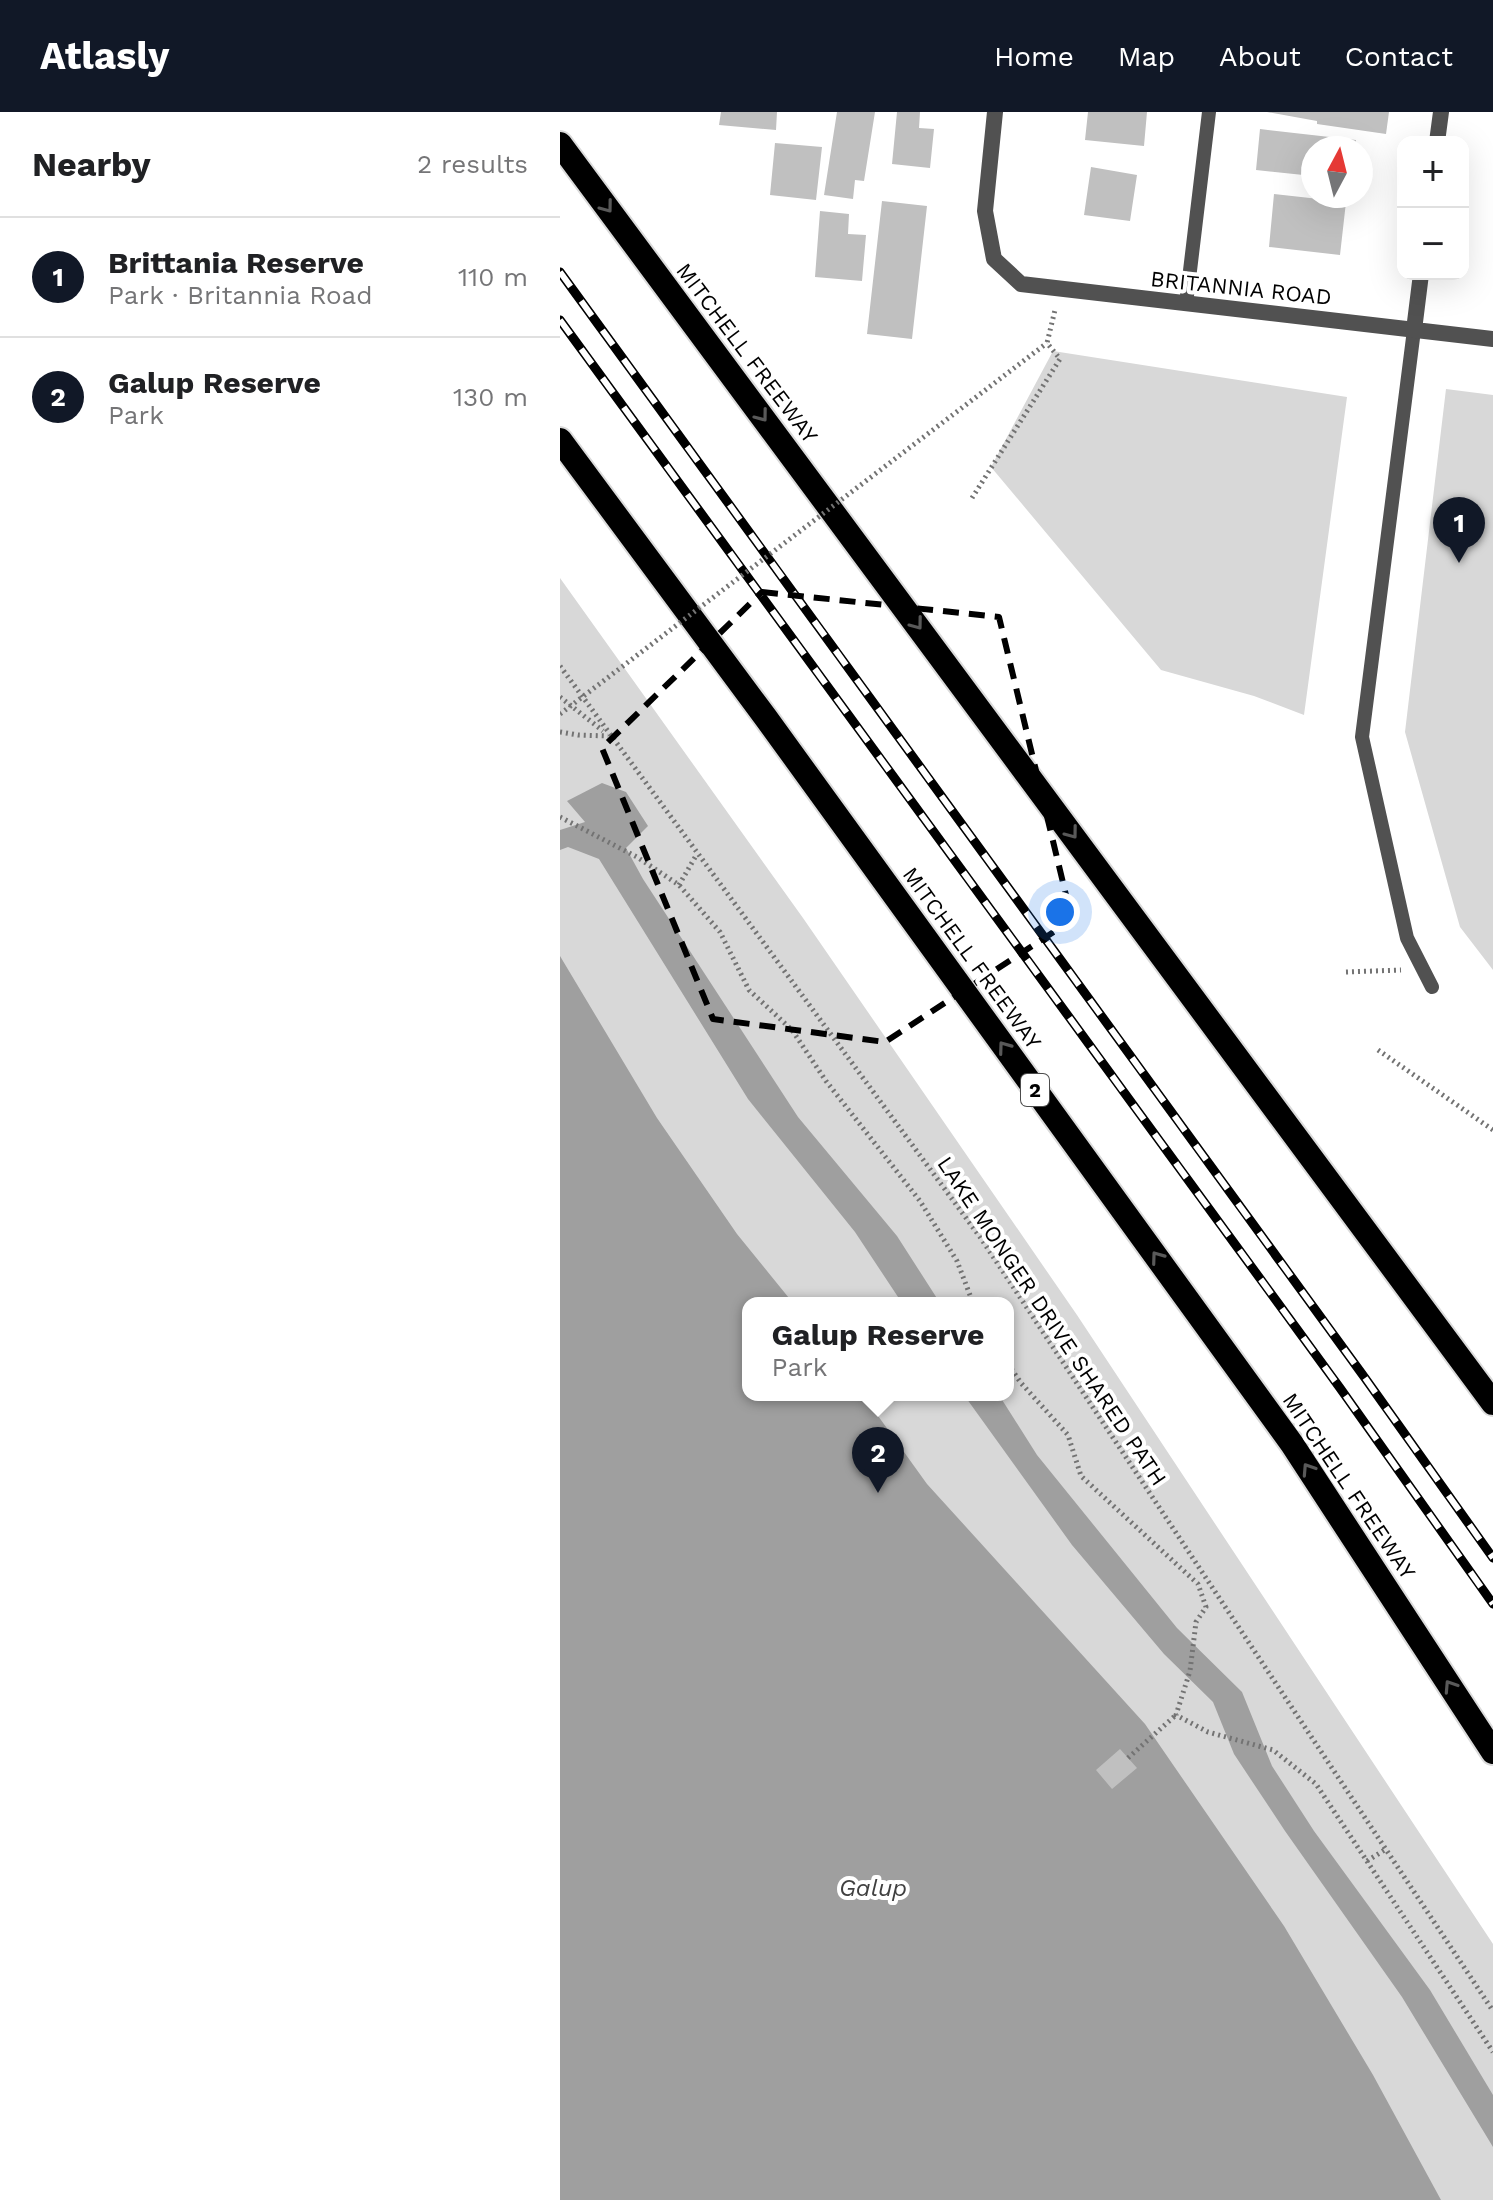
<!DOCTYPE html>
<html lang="en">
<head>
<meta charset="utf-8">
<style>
	:root { --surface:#fff; --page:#f2f2f2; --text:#202124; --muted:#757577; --line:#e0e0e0; --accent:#111827 }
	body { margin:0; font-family:"Work Sans",sans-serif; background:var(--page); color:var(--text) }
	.controls { position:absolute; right:24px; top:24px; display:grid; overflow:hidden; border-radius:16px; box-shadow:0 8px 32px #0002 }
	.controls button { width:72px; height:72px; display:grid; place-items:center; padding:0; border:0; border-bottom:2px solid var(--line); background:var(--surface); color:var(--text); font:40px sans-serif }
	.compass { position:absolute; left:741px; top:24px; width:72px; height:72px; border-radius:50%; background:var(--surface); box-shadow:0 8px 32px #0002; rotate:7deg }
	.you { position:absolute; left:500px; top:800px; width:28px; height:28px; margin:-20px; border:6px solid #fff; border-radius:50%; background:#1a73e8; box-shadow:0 0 0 12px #1a73e833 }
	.badge { display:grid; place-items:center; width:52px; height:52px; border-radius:50%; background:var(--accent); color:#fff; font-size:26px; font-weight:700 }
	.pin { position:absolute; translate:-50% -66px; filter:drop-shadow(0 2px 4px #0008) }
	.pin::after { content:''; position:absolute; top:42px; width:28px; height:24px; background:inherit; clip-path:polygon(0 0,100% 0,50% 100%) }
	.popup { position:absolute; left:182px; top:1185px; width:272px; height:104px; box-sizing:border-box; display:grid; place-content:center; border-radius:16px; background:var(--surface); filter:drop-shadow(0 2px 6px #0005); font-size:26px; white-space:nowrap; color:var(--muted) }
	.popup b { font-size:30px; color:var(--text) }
	.popup::after { content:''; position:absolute; left:50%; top:100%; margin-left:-16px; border:16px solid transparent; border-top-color:var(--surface) }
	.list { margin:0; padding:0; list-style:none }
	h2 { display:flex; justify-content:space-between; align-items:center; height:104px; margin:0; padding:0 32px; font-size:34px }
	h2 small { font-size:26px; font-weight:400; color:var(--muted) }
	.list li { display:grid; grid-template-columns:52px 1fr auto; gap:24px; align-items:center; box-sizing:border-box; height:120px; padding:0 32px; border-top:2px solid var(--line) }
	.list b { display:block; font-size:30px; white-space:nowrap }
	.list p { margin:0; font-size:26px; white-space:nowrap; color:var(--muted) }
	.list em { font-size:26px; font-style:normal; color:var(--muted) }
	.map { position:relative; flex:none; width:933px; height:2088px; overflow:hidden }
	header { display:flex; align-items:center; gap:48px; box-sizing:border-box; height:112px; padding:0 40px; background:var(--accent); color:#fff }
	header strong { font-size:38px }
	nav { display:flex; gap:44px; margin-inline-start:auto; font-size:28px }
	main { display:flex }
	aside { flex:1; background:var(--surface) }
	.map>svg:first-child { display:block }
	.green { fill:#d8d8d8; fill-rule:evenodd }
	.water { fill:#9f9f9f }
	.building { fill:#c0c0c0 }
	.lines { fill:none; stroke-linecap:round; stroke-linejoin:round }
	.motorway-casing { stroke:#dbdbdb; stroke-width:28 }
	.path { stroke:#737373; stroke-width:5; stroke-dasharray:2 4; stroke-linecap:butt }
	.service { stroke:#515151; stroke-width:14 }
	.minor { stroke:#515151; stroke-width:16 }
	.motorway { stroke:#000; stroke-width:24 }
	.rail-casing { stroke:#000; stroke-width:9 }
	.rail { stroke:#fff; stroke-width:6; stroke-dasharray:18; stroke-linecap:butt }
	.path-bridge { stroke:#737373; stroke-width:5; stroke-dasharray:2 4; stroke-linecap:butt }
	.oneway { stroke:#595959 }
	.marked { fill:none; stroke:#000; stroke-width:6; stroke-dasharray:16 10; stroke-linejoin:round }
	.labels { text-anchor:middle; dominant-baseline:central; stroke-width:8; stroke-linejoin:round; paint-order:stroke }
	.shield { fill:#fff; stroke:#4c4c4c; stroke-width:2 }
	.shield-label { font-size:20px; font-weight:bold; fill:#000 }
	.street-label { font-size:22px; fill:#000; stroke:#fff }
	.water-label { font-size:24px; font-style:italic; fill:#404040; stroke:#fff }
</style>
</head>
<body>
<header>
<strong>Atlasly</strong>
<nav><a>Home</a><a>Map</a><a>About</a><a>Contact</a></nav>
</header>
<main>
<aside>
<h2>Nearby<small>2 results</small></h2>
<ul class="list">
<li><span class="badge">1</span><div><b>Brittania Reserve</b><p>Park · Britannia Road</p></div><em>110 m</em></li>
<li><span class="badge">2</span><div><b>Galup Reserve</b><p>Park</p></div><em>130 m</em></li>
</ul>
</aside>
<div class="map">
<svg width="933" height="2088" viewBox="0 0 933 2088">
	<rect width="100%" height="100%" fill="#fff"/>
	<path class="green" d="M493,239L787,285L744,603L694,584L601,558L431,355Z
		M886,277L933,283V858L900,815L845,620Z
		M0,466L243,806L517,1203L933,1832V2088H0ZM188,1191H448V1283H188Z"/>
	<path class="water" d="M42,671L66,680L88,714L66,736L83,767L238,1005L337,1124L380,1191H342L295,1120L188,987L39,747L8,735L0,738V718L25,710L7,689Z
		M0,844L97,1006L177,1122L233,1191H188V1283H303L367,1372L585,1612L724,1814L813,1963L881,2088H0Z
		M404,1283H439L477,1343L617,1516L682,1580L712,1654L754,1719L870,1878L933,1983V2035L842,1885L725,1719L674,1642L653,1590L604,1542L512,1433Z"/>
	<path class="building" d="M161,0H217L216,18L159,13Z
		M277,0H315L304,69L295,68L293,87L264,83Z
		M337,0H360L359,16L374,17L370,56L332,52Z
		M528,0H587L584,34L525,28Z
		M707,0H829L826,22L757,12V9Z
		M700,17L796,28L795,36H753V64L696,58Z
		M215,31L262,35L256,88L210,83Z
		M531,55L577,63L570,109L524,103Z
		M714,82L786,90L780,143L709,135Z
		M322,89L367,94L352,227L307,222Z
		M260,99L289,102L288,122L306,123L302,169L255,165Z
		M560,1637L577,1656L552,1677L536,1658Z"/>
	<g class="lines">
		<g class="motorway-casing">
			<path id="motorway" d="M0,32L933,1291
				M0,328L206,606L732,1332L933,1640"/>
		</g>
		<path class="path" d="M412,386L500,247L487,231L495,198
			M0,554L420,1125L933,1899
			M0,585L43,619
			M0,620L18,623L48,624
			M0,705L77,745L119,773L160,820L189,878L232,918L266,969L360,1089L397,1149L413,1191
			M119,773L137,742
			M786,860L841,858
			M818,938L933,1018
			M448,1252L461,1271L508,1323L521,1364L638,1472L646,1495L636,1510L630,1559L616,1603L648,1620L713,1638L756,1672L933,1940
			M568,1646L616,1603
			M807,1749L826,1737"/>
		<path class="service" d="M626,192L649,0
			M854,218L802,625L847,826L872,875"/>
		<path class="minor" d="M435,0L425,99L434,147L461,172L933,227
			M877,30L881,0
			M854,218L861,162"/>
		<use href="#motorway" class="motorway"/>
		<g class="rail-casing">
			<path id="rail" d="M0,160L805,1266L933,1446
				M0,208L780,1276L933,1492"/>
		</g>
		<use href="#rail" class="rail"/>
		<path class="path-bridge" d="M0,602L487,231"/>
	</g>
	<defs><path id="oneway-chevron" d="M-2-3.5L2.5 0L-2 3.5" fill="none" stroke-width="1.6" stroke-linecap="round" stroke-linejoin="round" transform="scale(2)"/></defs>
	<g class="oneway">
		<use href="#oneway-chevron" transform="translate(47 95) rotate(53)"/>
		<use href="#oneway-chevron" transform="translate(202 304) rotate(53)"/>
		<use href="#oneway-chevron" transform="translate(357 512) rotate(53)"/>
		<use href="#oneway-chevron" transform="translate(512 721) rotate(53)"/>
		<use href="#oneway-chevron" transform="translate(444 935) rotate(-126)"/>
		<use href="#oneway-chevron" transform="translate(597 1145) rotate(-126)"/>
		<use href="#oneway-chevron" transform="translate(748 1357) rotate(-123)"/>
		<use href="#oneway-chevron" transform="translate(890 1574) rotate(-123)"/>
	</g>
	<path class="marked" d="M202,480L439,505L512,808L325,930L153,907L42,636Z"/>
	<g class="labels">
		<rect class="shield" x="461" y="962" width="28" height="32" rx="6"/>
		<g class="shield-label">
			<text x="475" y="978">2</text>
		</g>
		<g class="street-label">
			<text transform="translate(681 176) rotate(6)">BRITANNIA ROAD</text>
			<text transform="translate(187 241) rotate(53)">MITCHELL FREEWAY</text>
			<text transform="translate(412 846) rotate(54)">MITCHELL FREEWAY</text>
			<text transform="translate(492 1209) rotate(56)">LAKE MONGER DRIVE SHARED PATH</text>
			<text transform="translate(789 1374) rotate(56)">MITCHELL FREEWAY</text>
		</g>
		<g class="water-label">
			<text x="313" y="1776">Galup</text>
		</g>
	</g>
</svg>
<div class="controls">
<button>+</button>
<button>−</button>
</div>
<svg class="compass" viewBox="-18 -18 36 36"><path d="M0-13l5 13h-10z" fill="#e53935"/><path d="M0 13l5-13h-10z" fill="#757577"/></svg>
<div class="you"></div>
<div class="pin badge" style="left:899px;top:451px">1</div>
<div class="pin badge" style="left:318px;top:1381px">2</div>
<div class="popup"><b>Galup Reserve</b>Park</div>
</div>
</main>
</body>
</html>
